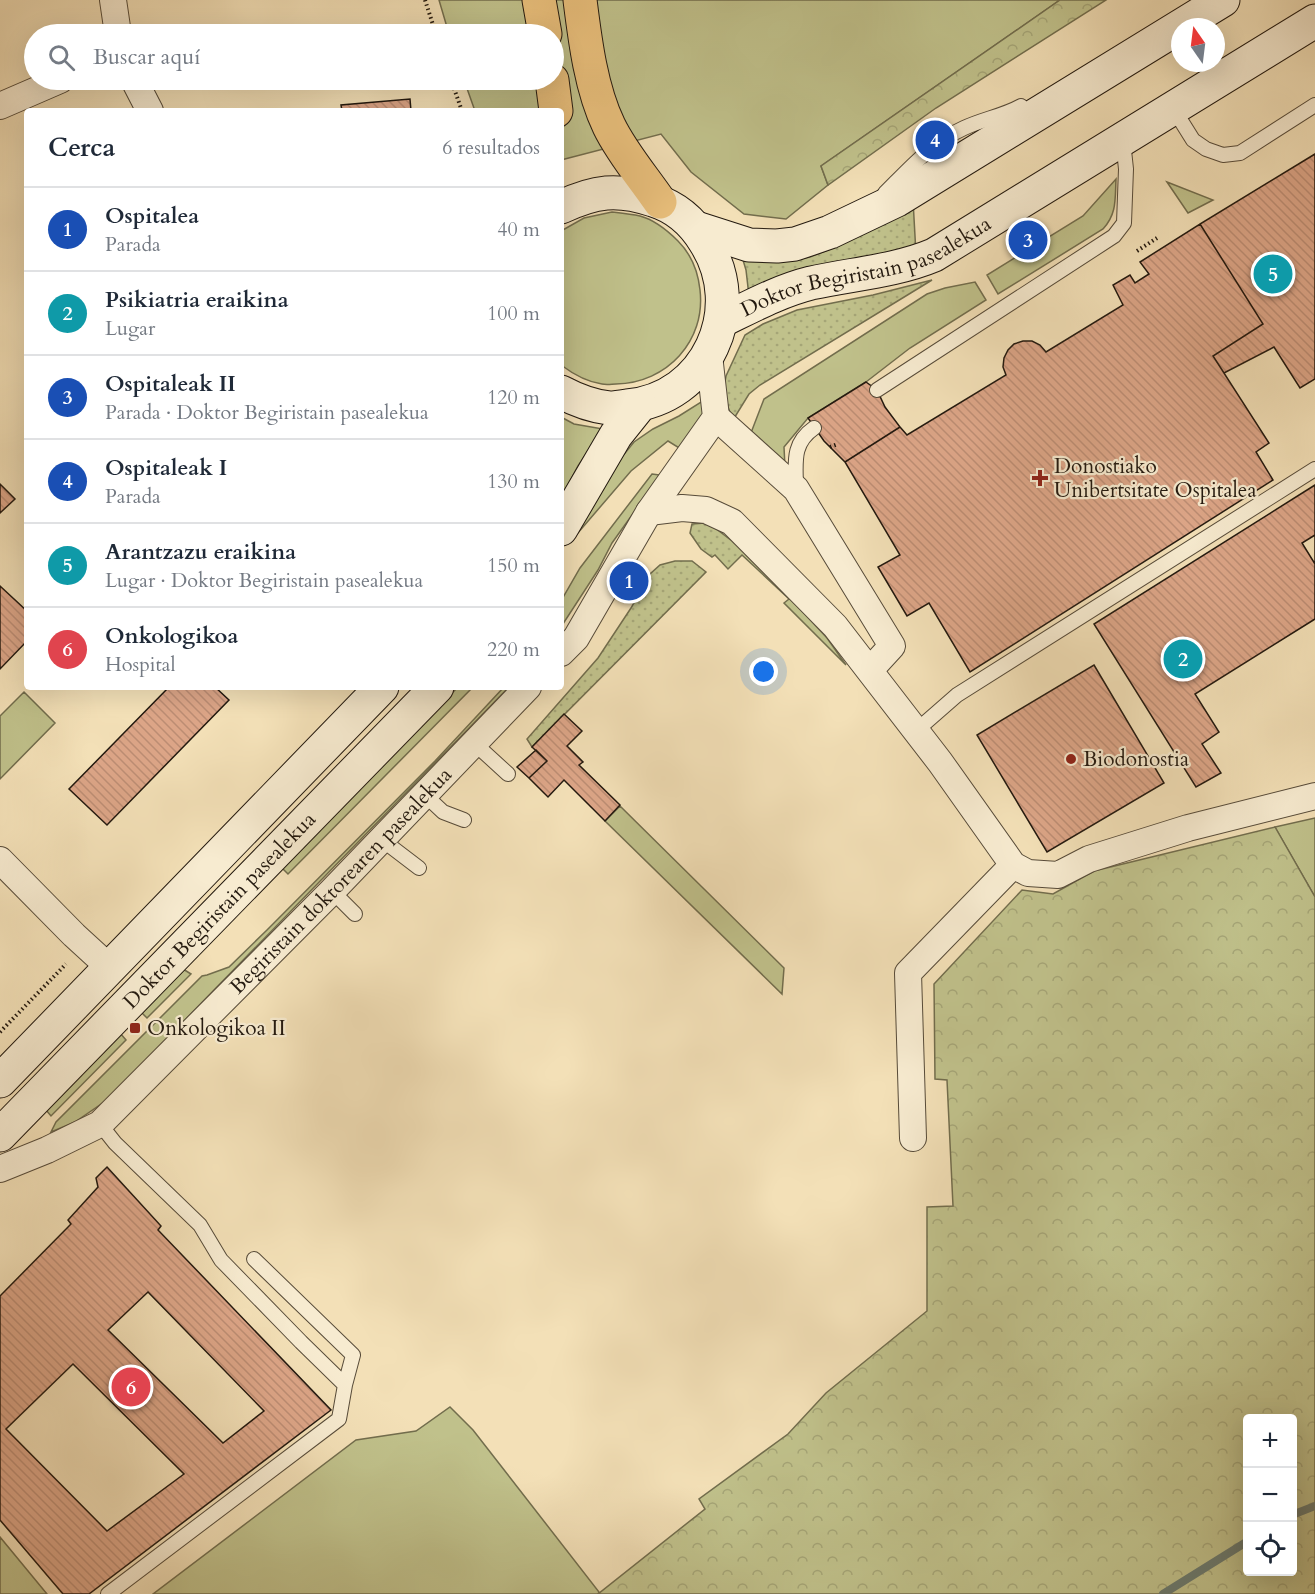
<!DOCTYPE html>
<html lang="es">
<head>
<meta charset="utf-8">
<style>
	:root { --surface:#fff; --page:#f2f2f3; --text:#1f2937; --muted:#747a83; --line:#e0e1e3; --accent:#0b8043 }
	body { margin:0; font-family:Cardo,serif; background:var(--page); color:var(--text) }
	.controls { position:absolute; right:18px; bottom:18px; display:grid; overflow:hidden; border-radius:6px; box-shadow:0 6px 24px #0002 }
	.controls button { width:54px; height:54px; display:grid; place-items:center; padding:0; border:0; border-bottom:2px solid var(--line); background:var(--surface); color:var(--text); font:30px sans-serif }
	.compass { position:absolute; left:1171px; top:18px; width:54px; height:54px; border-radius:50%; background:var(--surface); box-shadow:0 6px 24px #0002; rotate:346deg }
	.you { position:absolute; left:764px; top:672px; width:21px; height:21px; margin:-15px; border:4px solid #fff; border-radius:50%; background:#1a73e8; box-shadow:0 0 0 9px #1a73e833 }
	.badge { display:grid; place-items:center; width:39px; height:39px; border-radius:50%; background:var(--accent); color:#fff; font-size:20px; font-weight:700 }
	.pin { position:absolute; translate:-50% -50%; border:3px solid #fff; box-shadow:0 2px 6px #0006 }
	.list { margin:0; padding:0; list-style:none }
	h2 { display:flex; justify-content:space-between; align-items:center; height:78px; margin:0; padding:0 24px; font-size:26px }
	h2 small { font-size:20px; font-weight:400; color:var(--muted) }
	.list li { display:grid; grid-template-columns:39px 1fr auto; gap:18px; align-items:center; box-sizing:border-box; height:84px; padding:0 24px; border-top:2px solid var(--line) }
	.list b { display:block; font-size:22px; white-space:nowrap }
	.list p { margin:0; font-size:20px; white-space:nowrap; color:var(--muted) }
	.list em { font-size:20px; font-style:normal; color:var(--muted) }
	.icon { flex:none; width:33px; height:33px; fill:none; stroke:currentColor; stroke-width:2; stroke-linecap:round; stroke-linejoin:round }
	.map { position:relative; flex:none; width:1315px; height:1594px; overflow:hidden }
	.search { position:absolute; background:var(--surface); box-shadow:0 6px 24px #0002; left:24px; top:24px; width:540px; height:66px; display:flex; align-items:center; gap:15px; box-sizing:border-box; padding:0 21px; border-radius:33px; color:var(--muted); font-size:22px }
	.panel { position:absolute; background:var(--surface); box-shadow:0 6px 24px #0002; left:24px; top:108px; width:540px; height:582px; border-radius:6px }
	.map>svg:first-child { display:block }
	.grass { fill:#c0c18b; stroke:#726d4d; stroke-width:1.5 }
	.forest { fill:url(#forest-crowns); stroke:#726d4d; stroke-width:1.5; fill-rule:evenodd }
	.garden { fill:url(#garden-dots); stroke:#726d4d; stroke-width:1.5 }
	.lines { fill:none; stroke-linecap:round; stroke-linejoin:round }
	.stream { stroke:#6b7b70; stroke-width:8 }
	.building { fill:url(#building-back-hatch); stroke:#23190f; stroke-width:1.5; fill-rule:evenodd }
	.service-casing { stroke:#574b39; stroke-width:16 }
	.minor-casing { stroke:#574b39; stroke-width:28 }
	.secondary-casing { stroke:#23190f; stroke-width:35 }
	.motorway-casing { stroke:#23190f; stroke-width:35 }
	.path { stroke:#23190f; stroke-width:4; stroke-dasharray:1.5 3; stroke-linecap:butt }
	.service { stroke:#f7ebd0; stroke-width:14 }
	.minor { stroke:#f7ebd0; stroke-width:26 }
	.secondary { stroke:#f7ebd0; stroke-width:33 }
	.motorway { stroke:#eac07c; stroke-width:33 }
	.poi-dot { fill:#8f2418; stroke:#f7ebd0; stroke-width:2 }
	.labels { text-anchor:middle; dominant-baseline:central; stroke-width:4.5; stroke-linejoin:round; paint-order:stroke }
	.street-label { font-size:21px; fill:#23190f; stroke:#f7ebd0 }
	.poi-label { font-size:21px; fill:#23190f; stroke:#f7ebd0; text-anchor:start }
</style>
</head>
<body>
<div class="map">
<svg width="1315" height="1594" viewBox="0 0 1315 1594">
	<defs>
		<pattern id="forest-crowns" width="20" height="18" patternUnits="userSpaceOnUse" patternTransform="scale(1.5)"><rect width="20" height="18" fill="#c0c18b"/><path d="M2 6a3 3 0 1 1 6 0M12 15a3 3 0 1 1 6 0" fill="none" stroke="#a5a577"/></pattern>
		<pattern id="garden-dots" width="8" height="8" patternUnits="userSpaceOnUse" patternTransform="scale(1.5)"><rect width="8" height="8" fill="#c0c18b"/><path d="M2 2h.1M6 6h.1" fill="none" stroke="#a5a577" stroke-width="1.8" stroke-linecap="round"/></pattern>
		<pattern id="building-back-hatch" width="6" height="6" patternUnits="userSpaceOnUse" patternTransform="scale(1.5)"><rect width="6" height="6" fill="#dca587"/><path d="M-1 5l2 2M0 0l6 6M5-1l2 2" fill="none" stroke="#bc8d73"/></pattern>
	</defs>
	<rect width="100%" height="100%" fill="#f3e0b7"/>
	<filter id="stains"><feTurbulence type="fractalNoise" baseFrequency=".00333" numOctaves="4"/><feColorMatrix values="0 0 0 0 .2 0 0 0 0 .09 0 0 0 0 .02 0 0 0 .5 -.17"/></filter>
	<radialGradient id="worn" r=".72"><stop offset=".6" stop-color="#630" stop-opacity="0"/><stop offset="1" stop-color="#630" stop-opacity=".3"/></radialGradient>
	<path class="grass" d="M439,0H1060L821,166L828,185L786,219L744,214L691,172L661,134L561,160V111H475L464,80H554V34H449Z
		M1116,179C1115,199 1117,214 1103,229L998,294L987,275L1083,216Z
		M1167,182L1213,200L1188,213Z
		M612,212C621,213 631,214 640,216C655,220 667,230 678,241C691,254 698,271 700,290C706,341 667,383 616,384C612,384 607,385 602,384C587,382 573,374 561,365V231L584,218Z
		M975,282L986,300L910,348L866,382L808,418L784,447L785,467L749,438L764,399L927,294L945,288Z
		M701,402L705,404L701,423L684,451L668,441L631,471L577,534L617,463L634,442L653,429L679,416Z
		M561,417L574,424L603,429L578,466L561,498Z
		M652,474L667,476L637,508L612,543L598,570L561,627V601L580,568Z
		M458,687H473L288,874L282,868Z
		M504,687H509L107,1100L75,1122L51,1132L56,1122L202,976L207,975L229,967L267,930L435,761Z
		M24,692L55,723L0,779V716Z
		M620,806L784,968L782,994L605,821Z
		M1315,818V897L1275,827Z
		M183,969L191,974L147,1018L141,1012Z
		M120,1033L126,1040L51,1116L46,1110Z
		M450,1407L473,1430L599,1592L598,1594H153L356,1440L416,1431Z
		M0,1537L47,1594H0Z"/>
	<path class="forest" d="M1060,0H1106L936,108L828,185L821,166Z
		M1275,827L1315,897V1594H598L705,1509L699,1499L788,1434L826,1393L927,1311V1207L953,1206L947,1080L935,1079L934,984L1022,890L1053,894L1094,871ZM1248,1418H1292V1572H1248Z"/>
	<path class="garden" d="M913,200L916,254L749,296L746,270L743,260H795L810,257L828,250Z
		M932,280L760,385L749,394L733,420L728,407L724,387L726,376L745,335L763,324L797,310L873,295Z
		M705,523L715,528L732,541L790,598L827,638L846,665L784,603L789,599L742,555L728,569L715,555L712,557L701,549L690,533L692,524Z
		M675,561H692L706,572L532,747L527,739L598,658L631,608L650,574L660,565Z"/>
	<g class="lines">
		<path class="stream" d="M1292,1515L1315,1506
			M1163,1594L1248,1541"/>
	</g>
	<path class="building" d="M410,99L411,111H342L341,105Z
		M1315,154V379L1300,388L1274,347L1224,373L1213,356L1263,324L1200,224Z
		M1200,224L1263,324L1213,356L1269,443L1256,452L1273,480L970,672L929,603L907,616L878,567L900,555L845,462L900,427L907,435L1006,375L1003,367L1004,358L1008,350L1014,344L1023,341H1032L1040,345L1046,352L1123,305L1113,285L1130,275L1135,283L1149,274L1140,262Z
		M866,382L877,390L885,407L900,427L845,462L824,441L808,418Z
		M0,484L15,499L0,513Z
		M1315,485V619L1195,694L1219,732L1202,744L1221,773L1196,787L1094,624Z
		M1315,535V564L1302,543Z
		M0,586L27,611V641L0,669Z
		M1094,665L1164,783L1047,852L977,735Z
		M169,687H215L229,700L107,825L69,789Z
		M564,714L582,731L567,746L583,762L579,765L620,805L605,821L564,780L548,797L529,778L547,761L532,747Z
		M536,750L547,761L529,778L517,767Z
		M107,1167L161,1226L158,1230L331,1410L89,1594H63L0,1520V1296L71,1224L68,1220L98,1187L96,1178ZM148,1292L264,1411L223,1443L108,1330ZM73,1364L184,1474L107,1531L6,1429Z"/>
	<g class="lines">
		<g class="service-casing">
			<path id="service" d="M1173,108L1193,140L1206,149L1223,155L1240,153L1315,105
				M885,193C910,168 933,142 964,128C983,119 1003,116 1021,106
				M877,390L1114,236L1124,223L1126,169L1123,141
				M796,489C796,464 791,444 814,428
				M917,730L957,695L1315,469
				M474,743L508,774
				M425,795L443,812L464,820
				M381,839L419,868
				M332,891L355,914
				M100,1124L115,1143L200,1225L221,1260L301,1342L345,1385L339,1419L108,1594
				M254,1259L353,1355L345,1385"/>
		</g>
		<g class="minor-casing">
			<g id="minor">
				<path d="M113,0L118,34"/>
				<path d="M134,80L150,111"/>
				<path d="M0,106L60,80"/>
				<path d="M716,417L796,489L892,646L870,670"/>
				<path d="M649,512L682,508L706,510L732,522L835,626L940,762L1013,865L1028,873L1058,875L1089,859L1188,828L1315,796"/>
				<path d="M561,653L576,638L649,512L716,417L709,355"/>
				<path d="M0,860L74,935L110,968"/>
				<path d="M913,1138L908,973L1013,865"/>
				<path id="s1" d="M0,1169L47,1150L100,1124L332,891L528,687"/>
			</g>
		</g>
		<g class="secondary-casing">
			<g id="secondary">
				<path d="M561,207C595,191 617,188 653,200C676,207 693,222 705,242C748,309 707,399 627,406C621,407 614,408 609,408C591,406 576,400 561,392"/>
				<path d="M696,228L749,245L777,246L795,244L830,232L897,200L1223,0"/>
				<path id="s2" d="M721,321C750,307 779,291 811,283C852,274 896,271 934,255L1315,21"/>
				<path d="M561,529L616,435L640,405"/>
				<path d="M0,1081L382,687"/>
				<path id="s3" d="M0,1135L437,687"/>
			</g>
		</g>
		<g class="motorway-casing">
			<path id="motorway" d="M539,0L545,34
				M580,0C585,40 591,89 609,126C622,153 643,177 660,202
				M552,80L556,111"/>
		</g>
		<path class="path" d="M425,0L436,34
			M451,80L462,111
			M1137,251L1157,238
			M830,447L838,444
			M0,1032L66,964"/>
		<use href="#service" class="service"/>
		<use href="#minor" class="minor"/>
		<use href="#secondary" class="secondary"/>
		<use href="#motorway" class="motorway"/>
	</g>
	<g class="poi-dot">
		<path d="M1037 469h6v6h6v6h-6v6h-6v-6h-6v-6h6z"/>
		<circle cx="1071" cy="759" r="6"/>
		<rect x="129" y="1022" width="12" height="12" rx="3"/>
	</g>
	<g class="labels">
		<g class="street-label">
			<text stroke="none"><textPath href="#s2" startOffset="156">Doktor Begiristain pasealekua</textPath></text>
			<text stroke="none"><textPath href="#s1" startOffset="452">Begiristain doktorearen pasealekua</textPath></text>
			<text stroke="none"><textPath href="#s3" startOffset="314">Doktor Begiristain pasealekua</textPath></text>
		</g>
		<g class="poi-label">
			<text x="1054" y="466">Donostiako<tspan x="1054" dy="24">Unibertsitate Ospitalea</tspan></text>
			<text x="1083" y="759">Biodonostia</text>
			<text x="147" y="1028">Onkologikoa II</text>
		</g>
	</g>
	<rect width="100%" height="100%" filter="url(#stains)"/>
	<rect width="100%" height="100%" fill="url(#worn)"/>
</svg>
<div class="controls">
<button>+</button>
<button>−</button>
<button><svg class="icon" aria-label="locate" viewBox="0 0 24 24"><circle cx="12" cy="12" r="6"/><path d="M12 2v4M12 18v4M2 12h4M18 12h4"/></svg></button>
</div>
<svg class="compass" viewBox="-18 -18 36 36"><path d="M0-13l5 13h-10z" fill="#e53935"/><path d="M0 13l5-13h-10z" fill="#747a83"/></svg>
<div class="you"></div>
<div class="pin badge" style="left:629px;top:581px;background:#1a4fb4">1</div>
<div class="pin badge" style="left:1183px;top:659px;background:#0f9aa8">2</div>
<div class="pin badge" style="left:1028px;top:240px;background:#1a4fb4">3</div>
<div class="pin badge" style="left:935px;top:140px;background:#1a4fb4">4</div>
<div class="pin badge" style="left:1273px;top:274px;background:#0f9aa8">5</div>
<div class="pin badge" style="left:131px;top:1387px;background:#e0444e">6</div>
<div class="search"><svg class="icon" aria-label="search" viewBox="0 0 24 24"><circle cx="10" cy="10" r="6"/><path d="M15 15l6 6"/></svg>Buscar aquí</div>
<section class="panel">
<h2>Cerca<small>6 resultados</small></h2>
<ul class="list">
<li><span class="badge" style="background:#1a4fb4">1</span><div><b>Ospitalea</b><p>Parada</p></div><em>40 m</em></li>
<li><span class="badge" style="background:#0f9aa8">2</span><div><b>Psikiatria eraikina</b><p>Lugar</p></div><em>100 m</em></li>
<li><span class="badge" style="background:#1a4fb4">3</span><div><b>Ospitaleak II</b><p>Parada · Doktor Begiristain pasealekua</p></div><em>120 m</em></li>
<li><span class="badge" style="background:#1a4fb4">4</span><div><b>Ospitaleak I</b><p>Parada</p></div><em>130 m</em></li>
<li><span class="badge" style="background:#0f9aa8">5</span><div><b>Arantzazu eraikina</b><p>Lugar · Doktor Begiristain pasealekua</p></div><em>150 m</em></li>
<li><span class="badge" style="background:#e0444e">6</span><div><b>Onkologikoa</b><p>Hospital</p></div><em>220 m</em></li>
</ul>
</section>
</div>
</body>
</html>
